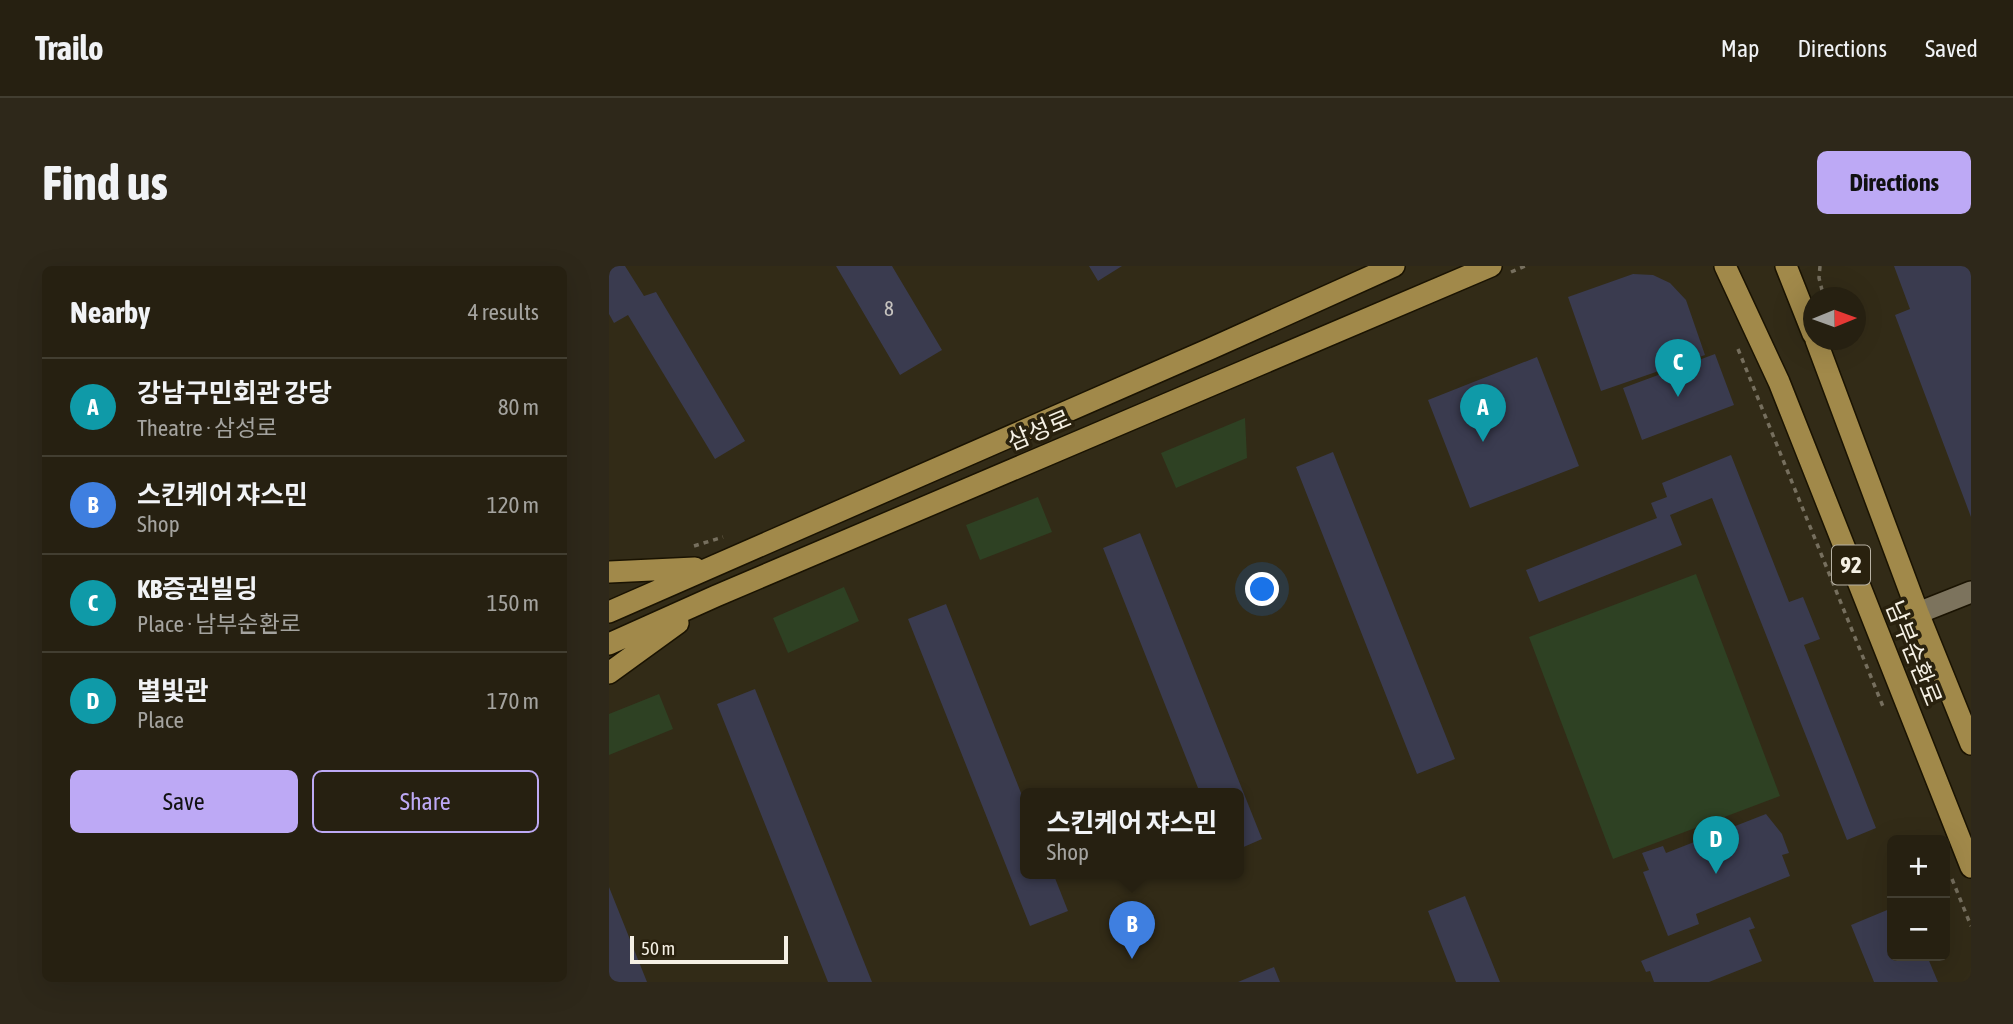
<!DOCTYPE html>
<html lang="en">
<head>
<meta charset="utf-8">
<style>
	:root { --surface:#262011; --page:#2e281a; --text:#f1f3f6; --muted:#a4a39f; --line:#423e31; --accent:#bda9f5 }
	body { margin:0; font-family:"Asap Condensed","Noto Sans KR",sans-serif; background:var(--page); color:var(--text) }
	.controls { position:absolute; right:21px; bottom:21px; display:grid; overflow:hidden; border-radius:10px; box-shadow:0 7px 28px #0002 }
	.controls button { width:63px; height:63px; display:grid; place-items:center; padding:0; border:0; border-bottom:2px solid var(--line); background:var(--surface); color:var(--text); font:35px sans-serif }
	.compass { position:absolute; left:1194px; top:21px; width:63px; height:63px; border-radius:50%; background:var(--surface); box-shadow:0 7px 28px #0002; rotate:89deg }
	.scale { position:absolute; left:21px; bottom:18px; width:158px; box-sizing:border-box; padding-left:7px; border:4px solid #f5f0e4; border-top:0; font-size:19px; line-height:24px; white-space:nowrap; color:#f5f0e4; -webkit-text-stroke:5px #29210e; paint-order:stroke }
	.you { position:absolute; left:654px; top:324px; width:24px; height:24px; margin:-18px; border:5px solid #fff; border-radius:50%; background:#1a73e8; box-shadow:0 0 0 10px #1a73e833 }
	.badge { display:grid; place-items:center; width:46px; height:46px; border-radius:50%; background:var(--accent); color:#fff; font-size:23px; font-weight:700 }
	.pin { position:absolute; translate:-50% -58px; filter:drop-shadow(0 2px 4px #0008) }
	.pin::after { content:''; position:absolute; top:37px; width:24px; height:21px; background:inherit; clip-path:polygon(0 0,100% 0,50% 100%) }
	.popup { position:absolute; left:411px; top:522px; width:224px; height:91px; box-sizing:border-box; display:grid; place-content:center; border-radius:10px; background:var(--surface); filter:drop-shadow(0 2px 5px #0005); font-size:23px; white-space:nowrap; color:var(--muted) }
	.popup b { font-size:26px; color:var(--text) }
	.popup::after { content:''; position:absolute; left:50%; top:100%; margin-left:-14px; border:14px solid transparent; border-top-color:var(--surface) }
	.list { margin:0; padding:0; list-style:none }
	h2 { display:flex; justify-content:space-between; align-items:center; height:91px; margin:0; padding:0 28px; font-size:30px }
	h2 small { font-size:23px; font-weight:400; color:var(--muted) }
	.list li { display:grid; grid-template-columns:46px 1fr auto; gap:21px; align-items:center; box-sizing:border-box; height:98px; padding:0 28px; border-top:2px solid var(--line) }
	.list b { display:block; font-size:26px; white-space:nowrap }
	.list p { margin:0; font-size:23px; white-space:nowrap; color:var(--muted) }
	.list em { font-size:23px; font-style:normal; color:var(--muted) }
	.actions { display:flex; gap:14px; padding:21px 28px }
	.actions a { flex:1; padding:16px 0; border:2px solid var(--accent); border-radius:10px; text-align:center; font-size:24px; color:var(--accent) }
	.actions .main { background:var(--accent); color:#111 }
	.map { position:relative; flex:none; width:1362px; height:716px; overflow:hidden; border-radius:10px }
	header { display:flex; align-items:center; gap:42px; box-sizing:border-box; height:98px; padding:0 35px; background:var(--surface); border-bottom:2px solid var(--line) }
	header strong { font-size:33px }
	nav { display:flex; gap:38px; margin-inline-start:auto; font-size:24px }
	.intro { display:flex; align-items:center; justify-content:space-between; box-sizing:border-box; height:168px; padding:0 42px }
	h1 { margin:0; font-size:49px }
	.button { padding:18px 32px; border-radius:10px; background:var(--accent); color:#111; font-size:24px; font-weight:700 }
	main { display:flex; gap:42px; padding:0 42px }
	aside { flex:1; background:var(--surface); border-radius:10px; box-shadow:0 7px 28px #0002 }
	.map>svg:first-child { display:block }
	.green { fill:#2e4123 }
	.building { fill:#3a3b4f }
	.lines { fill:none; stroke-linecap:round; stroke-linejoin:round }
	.minor-casing { stroke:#1a1302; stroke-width:24 }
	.major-casing { stroke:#1a1302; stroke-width:24 }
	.path { stroke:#766f5e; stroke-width:3.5; stroke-dasharray:5 5; stroke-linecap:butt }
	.minor { stroke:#7c735d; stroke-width:21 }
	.major { stroke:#a1894a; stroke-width:21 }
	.labels { text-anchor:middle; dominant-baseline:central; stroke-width:7; stroke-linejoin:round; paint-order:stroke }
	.number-label { font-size:21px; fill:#c6c3bf }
	.shield { fill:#29210e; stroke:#b8b2a4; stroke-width:2 }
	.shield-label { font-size:23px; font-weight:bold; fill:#f5f0e4 }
	.street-label { font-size:24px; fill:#f5f0e4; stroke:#29210e }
</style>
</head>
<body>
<header>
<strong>Trailo</strong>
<nav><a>Map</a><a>Directions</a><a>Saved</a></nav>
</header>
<div class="intro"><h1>Find us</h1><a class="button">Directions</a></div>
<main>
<aside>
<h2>Nearby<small>4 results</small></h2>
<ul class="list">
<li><span class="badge" style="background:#0f9aa8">A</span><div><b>강남구민회관 강당</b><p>Theatre · 삼성로</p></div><em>80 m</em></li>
<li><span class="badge" style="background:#3f7fe0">B</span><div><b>스킨케어 쟈스민</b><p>Shop</p></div><em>120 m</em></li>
<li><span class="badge" style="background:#0f9aa8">C</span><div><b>KB증권빌딩</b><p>Place · 남부순환로</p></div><em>150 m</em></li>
<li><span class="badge" style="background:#0f9aa8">D</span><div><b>별빛관</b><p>Place</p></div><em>170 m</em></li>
</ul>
<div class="actions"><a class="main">Save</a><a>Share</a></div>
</aside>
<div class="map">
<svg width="1362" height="716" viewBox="0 0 1362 716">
	<rect width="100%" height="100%" fill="#322b17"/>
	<path class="green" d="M636,152L638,192L567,222L552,187Z
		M429,231L443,266L371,294L357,259Z
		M1087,308L1171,530L1004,593L920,371Z
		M235,321L250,355L179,387L164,352Z
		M50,428L64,463L0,489V448Z"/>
	<path class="building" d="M0,0H16L35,30L47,26L136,175L106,193L19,49L5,57L0,48Z
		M227,0H283L333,84L291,109Z
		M480,0H513L489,15Z
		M1285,0H1362V251L1286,49L1301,43Z
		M1024,8L1044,9L1061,17L1077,34L1096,89L992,125L959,31Z
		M1106,88L1125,139L1033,174L1014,122Z
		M928,91L970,200L861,242L819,134Z
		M724,186L846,493L808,508L687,201Z
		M1122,189L1180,336L1194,331L1211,373L1195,379L1267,562L1238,574L1103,232L1061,249L1073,279L930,336L917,304L1048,252L1042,237L1058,231L1053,217Z
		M531,267L653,573L630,583V527H591L494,282Z
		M337,338L416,537V607H444L459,645L421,660L299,353Z
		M146,423L263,716H219L108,438Z
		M1157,548L1173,568L1180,587L1173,589L1181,610L1087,648L1090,658L1059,670L1034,606L1040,604L1033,587L1054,580L1057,587Z
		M0,621L38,716H0Z
		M856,630L891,716H847L819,645Z
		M1283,642V690H1318L1329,716H1265L1242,659Z
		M1141,651L1146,662L1140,664L1153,695L1100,716H1045L1041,705L1037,706L1032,695Z
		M665,701L671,716H629Z"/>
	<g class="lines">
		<g class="minor-casing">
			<path id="minor" d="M1309,347L1362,326"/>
		</g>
		<g class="major-casing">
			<path id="major" d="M1116,0L1170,116L1362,601
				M1177,0L1204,68
				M1207,74L1309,347L1362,478
				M0,306L86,302
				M0,346L603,82L785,0
				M0,378L107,330L882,0
				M0,407L69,357"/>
		</g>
		<path class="path" d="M1211,0L1210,12L1215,32
			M902,6L916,0
			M1129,83L1275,443
			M85,280L114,271
			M1343,613L1362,660"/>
		<use href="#minor" class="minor"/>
		<use href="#major" class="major"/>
	</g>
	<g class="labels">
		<g class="number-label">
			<text x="280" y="42">8</text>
		</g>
		<rect class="shield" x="1223" y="279.5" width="38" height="39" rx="5"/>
		<g class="shield-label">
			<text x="1242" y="299">92</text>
		</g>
		<g class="street-label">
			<text transform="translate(430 164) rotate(-23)">삼성로</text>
			<text transform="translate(1305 387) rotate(68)">남부순환로</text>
		</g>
	</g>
</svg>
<div class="controls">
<button>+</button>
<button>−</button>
</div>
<svg class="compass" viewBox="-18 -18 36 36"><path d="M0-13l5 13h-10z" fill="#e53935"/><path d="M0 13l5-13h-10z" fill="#a4a39f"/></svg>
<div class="scale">50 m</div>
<div class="you"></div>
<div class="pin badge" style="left:874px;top:176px;background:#0f9aa8">A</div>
<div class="pin badge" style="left:523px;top:693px;background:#3f7fe0">B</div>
<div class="popup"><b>스킨케어 쟈스민</b>Shop</div>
<div class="pin badge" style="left:1069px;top:131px;background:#0f9aa8">C</div>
<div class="pin badge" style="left:1107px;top:608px;background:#0f9aa8">D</div>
</div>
</main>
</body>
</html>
